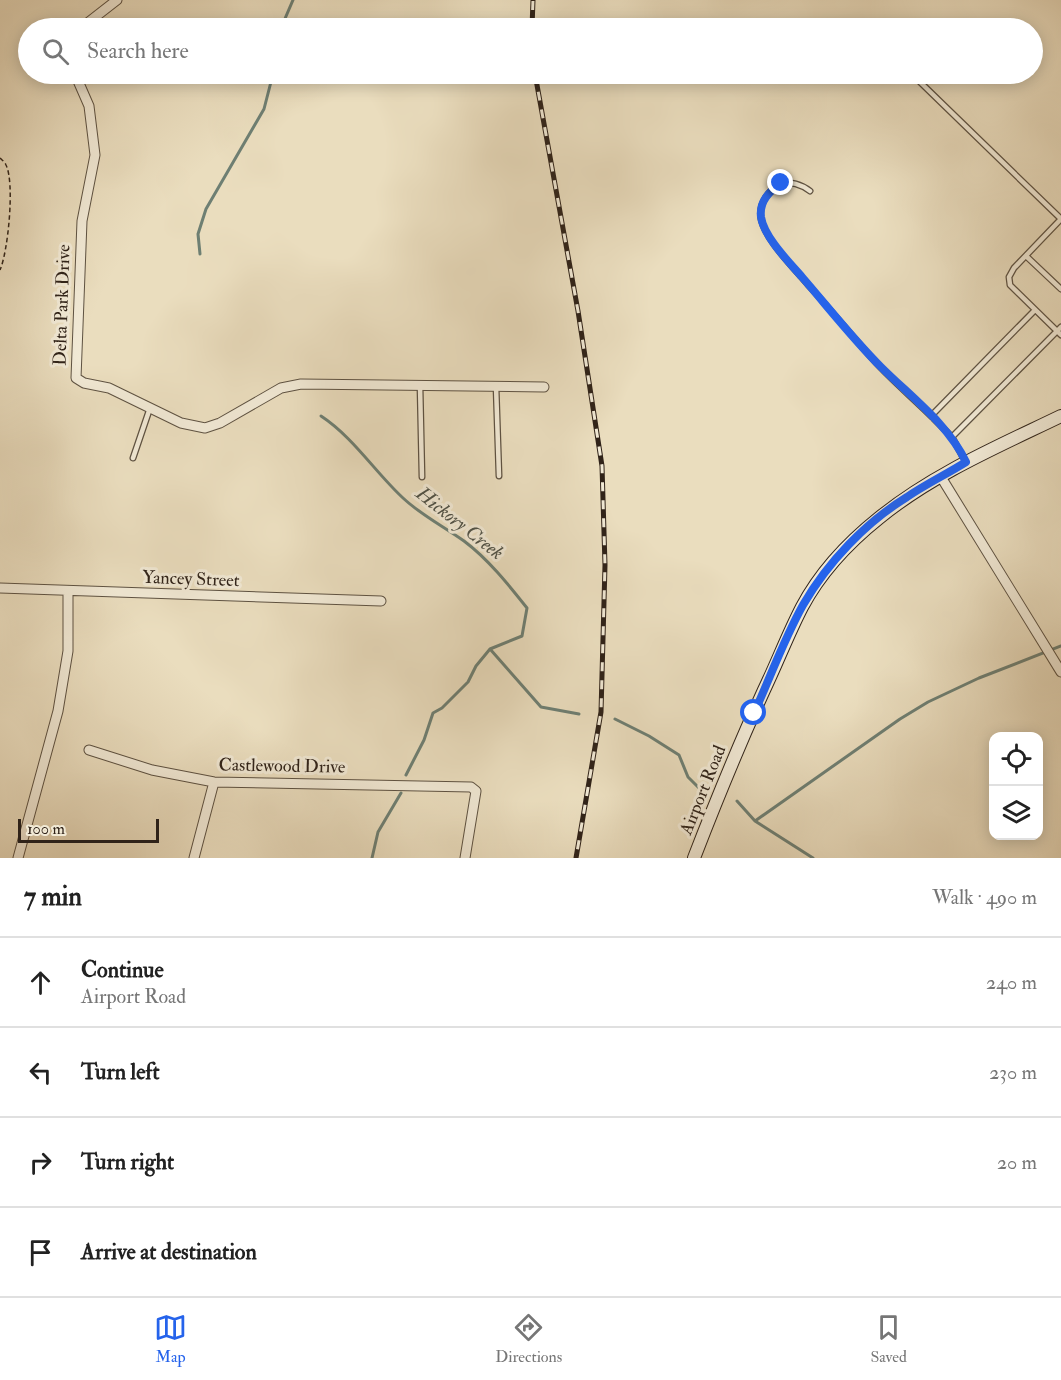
<!DOCTYPE html>
<html lang="en">
<head>
<meta charset="utf-8">
<style>
	:root { --surface:#fff; --page:#f2f2f2; --text:#222; --muted:#767676; --line:#e0e0e0; --accent:#2563eb }
	body { margin:0; font-family:"IM FELL Double Pica",serif; background:var(--page); color:var(--text) }
	.controls { position:absolute; right:18px; bottom:18px; display:grid; overflow:hidden; border-radius:12px; box-shadow:0 3px 15px #0003 }
	.controls button { width:54px; height:54px; display:grid; place-items:center; padding:0; border:0; border-bottom:2px solid var(--line); background:var(--surface); color:var(--text); font:30px sans-serif }
	.scale { position:absolute; left:18px; bottom:15px; width:141px; box-sizing:border-box; padding-left:6px; border:3px solid #302319; border-top:0; font-size:16px; line-height:21px; white-space:nowrap; color:#302319; -webkit-text-stroke:4px #f1e9d5; paint-order:stroke }
	.stop { position:absolute; width:18px; height:18px; margin:-14px; border:4px solid #2563eb; border-radius:50%; background:#fff }
	.stop.end { background:#2563eb; border-color:#fff; box-shadow:0 2px 6px #0008 }
	.list { margin:0; padding:0; list-style:none }
	h2 { display:flex; justify-content:space-between; align-items:center; height:78px; margin:0; padding:0 24px; font-size:26px }
	h2 small { font-size:20px; font-weight:400; color:var(--muted) }
	.list li { display:grid; grid-template-columns:39px 1fr auto; gap:18px; align-items:center; box-sizing:border-box; height:90px; padding:0 24px; border-top:2px solid var(--line) }
	.list b { display:block; font-size:22px; white-space:nowrap }
	.list p { margin:0; font-size:20px; white-space:nowrap; color:var(--muted) }
	.list em { font-size:20px; font-style:normal; color:var(--muted) }
	.icon { flex:none; width:33px; height:33px; fill:none; stroke:currentColor; stroke-width:2; stroke-linecap:round; stroke-linejoin:round }
	.map { position:relative; flex:none; width:1061px; height:858px; overflow:hidden }
	.search { position:absolute; background:var(--surface); box-shadow:0 3px 15px #0003; left:18px; right:18px; top:18px; height:66px; display:flex; align-items:center; gap:15px; box-sizing:border-box; padding:0 21px; border-radius:33px; color:var(--muted); font-size:22px }
	.sheet { height:438px; background:var(--surface) }
	nav { display:flex; justify-content:space-around; align-items:center; box-sizing:border-box; height:84px; border-top:2px solid var(--line); background:var(--surface); font-size:16px; color:var(--muted) }
	nav a { display:grid; justify-items:center; gap:3px }
	nav .on { color:var(--accent) }
	.map>svg:first-child { display:block }
	.lines { fill:none; stroke-linecap:round; stroke-linejoin:round }
	.stream { stroke:#6e7f73; stroke-width:3 }
	.lane-casing { stroke:#5e5242; stroke-width:7 }
	.street-casing { stroke:#5e5242; stroke-width:11 }
	.secondary-casing { stroke:#302319; stroke-width:14 }
	.path { stroke:#302319; stroke-width:1.5; stroke-dasharray:4.5 3; stroke-linecap:butt }
	.lane { stroke:#f1e9d5; stroke-width:4.5 }
	.street { stroke:#f1e9d5; stroke-width:9 }
	.secondary { stroke:#f1e9d5; stroke-width:12 }
	.rail-casing { stroke:#302319; stroke-width:5 }
	.rail { stroke:#f1e9d5; stroke-width:3; stroke-dasharray:9; stroke-linecap:butt }
	.route { stroke:#2563eb; stroke-width:8 }
	.labels { text-anchor:middle; dominant-baseline:central; stroke-width:6; stroke-linejoin:round; paint-order:stroke }
	.street-label { font-size:18px; fill:#302319; stroke:#f1e9d5 }
	.water-label { font-size:20px; font-style:italic; fill:#4f5146; stroke:#f1e9d5 }
</style>
</head>
<body>
<div class="map">
<svg width="1061" height="858" viewBox="0 0 1061 858">
	<rect width="100%" height="100%" fill="#eaddbe"/>
	<filter id="stains"><feTurbulence type="fractalNoise" baseFrequency=".00333" numOctaves="4"/><feColorMatrix values="0 0 0 0 .2 0 0 0 0 .09 0 0 0 0 .02 0 0 0 .5 -.17"/></filter>
	<radialGradient id="worn" r=".72"><stop offset=".6" stop-color="#630" stop-opacity="0"/><stop offset="1" stop-color="#630" stop-opacity=".3"/></radialGradient>
	<g class="lines">
		<path class="stream" d="M281,28L293,0
			M200,254L198,234L206,209L264,109L273,74
			M321,416C353,437 375,472 403,498C421,515 443,526 464,541C488,559 508,584 527,608L522,636L490,649L476,666L468,682L442,708L433,713L424,740L406,775
			M490,649L541,707L579,714
			M615,719L649,736L679,755L688,777L700,789
			M737,801L755,821L813,858
			M755,821L900,719L928,702L979,678L1061,646
			M372,858L378,832L401,793"/>
		<g class="lane-casing">
			<path id="lane" d="M920,82L1061,219
				M810,191C802,185 790,180 780,185C768,190 758,205 761,219C766,241 794,268 809,286C833,312 855,340 879,366C896,384 915,400 932,417
				M1061,219L1014,268L1009,277L1010,285L1061,335
				M1026,256L1061,289
				M1035,310L933,414L934,419L952,437L1061,327
				M420,385L422,477
				M496,386L499,476
				M952,437L965,461
				M133,458L150,408"/>
		</g>
		<g class="street-casing">
			<path id="street" d="M81,28L117,0
				M75,74L89,106L95,155L82,221L76,378L84,383L109,388L181,423L205,428L220,423L281,388L301,384L544,387
				M941,477L1061,672
				M0,588L381,601
				M89,750L152,770L214,782L471,787L476,791L465,858
				M18,858L58,711L68,651V591
				M194,858L214,782"/>
		</g>
		<g class="secondary-casing">
			<path id="secondary" d="M694,858C716,801 739,745 764,690C777,663 788,634 802,607C820,573 849,542 879,518C933,474 999,446 1061,416"/>
		</g>
		<path class="path" d="M0,158C2,160 5,162 6,165C15,183 8,252 0,270"/>
		<use href="#lane" class="lane"/>
		<use href="#street" class="street"/>
		<use href="#secondary" class="secondary"/>
		<g class="rail-casing">
			<path id="rail" d="M532,28L533,0
				M535,74L578,311L602,466L605,565L601,712L576,858"/>
		</g>
		<use href="#rail" class="rail"/>
	</g>
	<g class="lines">
		<path class="route" d="M754,713C770,678 784,639 803,605C828,562 865,523 907,497C926,484 947,474 966,462C948,424 911,397 881,367C853,339 828,307 802,277C789,262 764,237 761,217C759,201 770,191 781,183"/>
	</g>
	<g class="labels">
		<g class="street-label">
			<text transform="translate(62 305) rotate(-88)">Delta Park Drive</text>
			<text transform="translate(191 579) rotate(2)">Yancey Street</text>
			<text transform="translate(282 766) rotate(1)">Castlewood Drive</text>
			<text transform="translate(703 790) rotate(-68)">Airport Road</text>
		</g>
		<g class="water-label">
			<text transform="translate(460 523) rotate(38)">Hickory Creek</text>
		</g>
	</g>
	<rect width="100%" height="100%" filter="url(#stains)"/>
	<rect width="100%" height="100%" fill="url(#worn)"/>
</svg>
<div class="controls">
<button><svg class="icon" aria-label="locate" viewBox="0 0 24 24"><circle cx="12" cy="12" r="6"/><path d="M12 2v4M12 18v4M2 12h4M18 12h4"/></svg></button>
<button><svg class="icon" aria-label="layers" viewBox="0 0 24 24"><path d="M12 4l9 5-9 5-9-5zM3 14l9 5 9-5"/></svg></button>
</div>
<div class="scale">100 m</div>
<div class="stop" style="left:754px;top:713px"></div>
<div class="stop end" style="left:781px;top:183px"></div>
<div class="search"><svg class="icon" aria-label="search" viewBox="0 0 24 24"><circle cx="10" cy="10" r="6"/><path d="M15 15l6 6"/></svg>Search here</div>
</div>
<section class="sheet">
<h2>7 min<small>Walk · 490 m</small></h2>
<ul class="list">
<li><svg class="icon" aria-label="ahead" viewBox="0 0 24 24"><path d="M12 20V5M6 11l6-6 6 6"/></svg><div><b>Continue</b><p>Airport Road</p></div><em>240 m</em></li>
<li><svg class="icon" aria-label="left" viewBox="0 0 24 24"><path d="M17 20v-9H6M10 6l-5 5 5 5"/></svg><div><b>Turn left</b></div><em>230 m</em></li>
<li><svg class="icon" aria-label="right" viewBox="0 0 24 24"><path d="M7 20v-9h11M14 6l5 5-5 5"/></svg><div><b>Turn right</b></div><em>20 m</em></li>
<li><svg class="icon" aria-label="arrive" viewBox="0 0 24 24"><path d="M6 21V4h12l-3 4 3 4H6"/></svg><div><b>Arrive at destination</b></div></li>
</ul>
</section>
<nav>
<a class="on"><svg class="icon" aria-label="map" viewBox="0 0 24 24"><path d="M3 6l6-2 6 2 6-2v14l-6 2-6-2-6 2zM9 4v14M15 6v14"/></svg>Map</a>
<a><svg class="icon" aria-label="directions" viewBox="0 0 24 24"><path d="M12 3l9 9-9 9-9-9zM9 14v-3h6M13 9l2 2-2 2"/></svg>Directions</a>
<a><svg class="icon" aria-label="saved" viewBox="0 0 24 24"><path d="M7 4h10v16l-5-4-5 4z"/></svg>Saved</a>
</nav>
</body>
</html>
